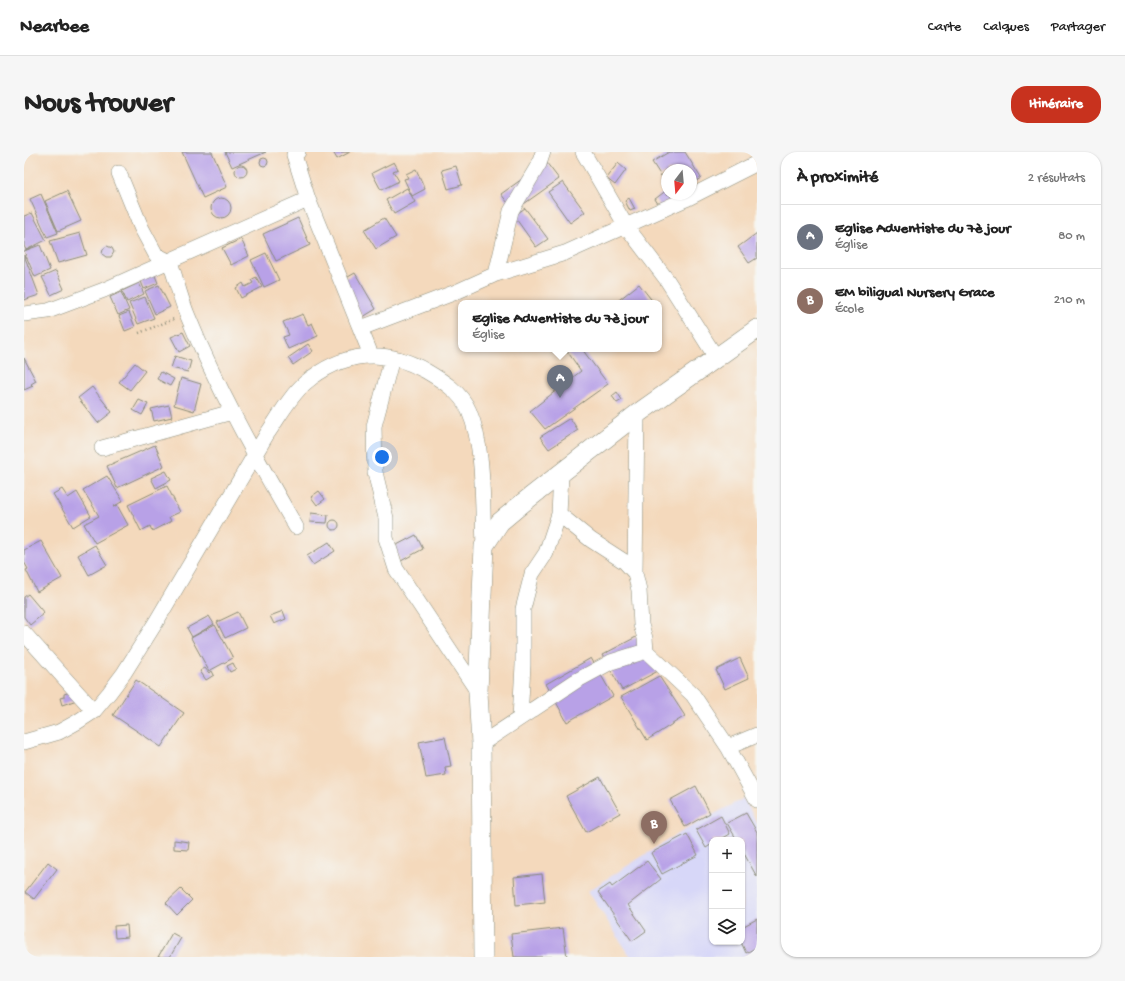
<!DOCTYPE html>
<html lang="fr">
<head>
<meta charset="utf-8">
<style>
	:root { --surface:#fff; --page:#f6f6f6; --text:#222; --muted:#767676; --line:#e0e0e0; --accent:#c8321e }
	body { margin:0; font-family:"Gochi Hand",sans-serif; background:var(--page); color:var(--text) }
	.controls { position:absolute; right:12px; bottom:12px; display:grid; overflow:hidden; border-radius:8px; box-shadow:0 1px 3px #0004 }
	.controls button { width:36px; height:36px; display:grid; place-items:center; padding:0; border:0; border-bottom:1px solid var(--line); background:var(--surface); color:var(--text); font:20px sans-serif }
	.compass { position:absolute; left:637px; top:12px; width:36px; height:36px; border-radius:50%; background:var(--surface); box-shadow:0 1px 3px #0004; rotate:196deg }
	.you { position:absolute; left:358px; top:305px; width:14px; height:14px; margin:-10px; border:3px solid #fff; border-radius:50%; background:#1a73e8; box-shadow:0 0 0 6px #1a73e833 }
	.badge { display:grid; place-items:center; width:26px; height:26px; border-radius:50%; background:var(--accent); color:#fff; font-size:13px; font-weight:700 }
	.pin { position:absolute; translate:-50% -33px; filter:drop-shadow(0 1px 2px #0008) }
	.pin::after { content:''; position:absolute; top:21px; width:14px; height:12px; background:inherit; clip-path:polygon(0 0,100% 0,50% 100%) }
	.popup { position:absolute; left:434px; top:148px; width:204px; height:52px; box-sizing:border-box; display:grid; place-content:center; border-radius:8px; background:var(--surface); filter:drop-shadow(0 1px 3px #0005); font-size:13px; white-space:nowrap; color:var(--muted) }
	.popup b { font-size:15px; color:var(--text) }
	.popup::after { content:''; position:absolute; left:50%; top:100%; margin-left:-8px; border:8px solid transparent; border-top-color:var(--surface) }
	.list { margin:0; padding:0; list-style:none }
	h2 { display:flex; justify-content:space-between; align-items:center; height:52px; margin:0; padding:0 16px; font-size:17px }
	h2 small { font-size:13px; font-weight:400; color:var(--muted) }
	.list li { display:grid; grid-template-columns:26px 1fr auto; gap:12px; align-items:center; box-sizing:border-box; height:64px; padding:0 16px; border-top:1px solid var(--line) }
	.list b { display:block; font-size:15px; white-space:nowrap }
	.list p { margin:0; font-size:13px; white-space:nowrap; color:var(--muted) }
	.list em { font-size:13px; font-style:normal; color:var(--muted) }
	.icon { flex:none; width:22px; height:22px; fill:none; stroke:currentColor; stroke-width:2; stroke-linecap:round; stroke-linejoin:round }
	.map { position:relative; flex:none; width:733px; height:805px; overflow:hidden; border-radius:16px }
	header { display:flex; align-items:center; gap:24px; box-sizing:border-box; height:56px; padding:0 20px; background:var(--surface); border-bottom:1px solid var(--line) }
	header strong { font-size:19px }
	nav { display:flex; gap:22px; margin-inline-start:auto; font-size:14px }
	.intro { display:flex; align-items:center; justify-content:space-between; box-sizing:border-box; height:96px; padding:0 24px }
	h1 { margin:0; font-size:28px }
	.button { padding:10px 18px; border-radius:16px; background:var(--accent); color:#fff; font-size:14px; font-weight:700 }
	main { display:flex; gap:24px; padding:0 24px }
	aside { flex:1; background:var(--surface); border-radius:16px; box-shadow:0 1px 3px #0004 }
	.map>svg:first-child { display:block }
	.built { fill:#d7d7f8; fill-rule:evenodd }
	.building { fill:#b8a1e7 }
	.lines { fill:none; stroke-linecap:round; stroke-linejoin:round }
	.minor-casing { stroke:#8a8b78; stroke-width:16 }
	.tertiary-casing { stroke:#8a8b78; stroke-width:20 }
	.path { stroke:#8a8b78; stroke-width:2.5; stroke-dasharray:1 3; stroke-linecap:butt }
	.minor { stroke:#fff; stroke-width:15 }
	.tertiary { stroke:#fff; stroke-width:19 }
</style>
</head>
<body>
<header>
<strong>Nearbee</strong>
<nav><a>Carte</a><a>Calques</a><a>Partager</a></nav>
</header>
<div class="intro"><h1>Nous trouver</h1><a class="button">Itinéraire</a></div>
<main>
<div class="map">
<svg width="733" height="805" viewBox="0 0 733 805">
	<rect width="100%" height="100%" fill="#f6f6f2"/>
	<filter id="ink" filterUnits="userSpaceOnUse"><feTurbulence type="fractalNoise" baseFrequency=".025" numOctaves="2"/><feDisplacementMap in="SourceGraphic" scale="8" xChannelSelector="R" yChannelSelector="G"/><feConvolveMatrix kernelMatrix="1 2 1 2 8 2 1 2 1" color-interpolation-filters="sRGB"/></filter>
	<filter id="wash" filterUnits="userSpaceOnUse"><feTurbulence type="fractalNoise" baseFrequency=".012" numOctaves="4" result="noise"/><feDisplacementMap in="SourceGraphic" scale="16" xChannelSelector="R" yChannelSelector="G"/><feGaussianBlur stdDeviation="0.9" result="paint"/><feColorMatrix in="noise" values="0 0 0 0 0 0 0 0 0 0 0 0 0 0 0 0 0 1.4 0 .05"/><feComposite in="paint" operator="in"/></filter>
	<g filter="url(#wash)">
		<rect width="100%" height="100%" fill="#f4d9bc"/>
		<path class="built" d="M720,646L733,672V798L718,805H607L564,739L652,683ZM688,688H718V790H688Z"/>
		<g id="blocks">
			<path class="building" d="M158,0H188L203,35L179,46Z
				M201,0H242L208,15Z
				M309,0H326L313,7Z
				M645,0H661L677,26L667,32V18H643V24L641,21L637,24L628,10Z
				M236 10a4 4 0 1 1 8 0a4 4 0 1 1-8 0Z
				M370,10L374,17L369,19L375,29L357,38L348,21Z
				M522,10L535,27L490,59L477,42Z
				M594,11L602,18L591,33L582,26Z
				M211 19a6 6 0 1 1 12 0a6 6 0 1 1-12 0Z
				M432,14L438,33L424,37L418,18Z
				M392,17L401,37L388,44L380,27L384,26L382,22Z
				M539,30L561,60L546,71L524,40Z
				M383,36L391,50L370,62L362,48Z
				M643,38V42H645L649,47L636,55L631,47Z
				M43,39L57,69L34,79L21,49Z
				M17,42L34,81L23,85L6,47Z
				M605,46L611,57L606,59L601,49Z
				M187 56a10 10 0 1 1 20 0a10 10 0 1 1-20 0Z
				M501,56L524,87L512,95L490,64Z
				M8,61L22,88L2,98L0,94V64Z
				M274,66L286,93L252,109L239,82Z
				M360,66L372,85L352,97L340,78Z
				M56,81L63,103L34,111L26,89Z
				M733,81V106L725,111L714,95Z
				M217,87L225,104L207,113L198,96Z
				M16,93L26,118L11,125L0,99Z
				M83,94L88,96L90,100L87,105H82L78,102L79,97Z
				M242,101L255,128L240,135L227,108Z
				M0,103L15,143L0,148Z
				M32,119L40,137L27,143L18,125Z
				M130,121L134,131L120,137L116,127Z
				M331,121L352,157L339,165L317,129Z
				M232,125L238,135L217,146L212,136L219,131L221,135L229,131L227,128Z
				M115,131L120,142L103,150L98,139Z
				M615,132L630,151H591Z
				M135,133L146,155L131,162L121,139Z
				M97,140L105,158L94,163L86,145Z
				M121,145L130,166L114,172L105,151Z
				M105,160L111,175L101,179L95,164Z
				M279,162L284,173L288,171L294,184L264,197L259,185L265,183L259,170Z
				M159,180L166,194L155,200L147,185Z
				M284,192L289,199L269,213L264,206Z
				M546,197H558L584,232L521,277L506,259L557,219L543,199Z
				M151,204L167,209L164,220L147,216Z
				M0,206L12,229L7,232L9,234L0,238Z
				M111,211L121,219L106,238L95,230Z
				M137,220L150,227L146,234L133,227Z
				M157,226L177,232L170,259L150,253Z
				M68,235L88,260L74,271L54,246Z
				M593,240L598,248L593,251L588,244Z
				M115,248L124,252L118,263L109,258Z
				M145,253L148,265L130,269L127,257Z
				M546,266L554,278L525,297L516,285Z
				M131,293L140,314L93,336L83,314Z
				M142,319L147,328L132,336L127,326Z
				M83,324L99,349L89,355L93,353L104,373L71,391L60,372L75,364L59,338Z
				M143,334L156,360L145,365L147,369L128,379L126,374L117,379L104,353Z
				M38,337L44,346L53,340L67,364L49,375L29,342Z
				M295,339L301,347L293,353L287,345Z
				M287,361L304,363L303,371L286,370Z
				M305 373a5 5 0 1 1 10 0a5 5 0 1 1-10 0Z
				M392,383L399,397L377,409L369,395Z
				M17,389L38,426L13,440L2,418L4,417L0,410V398Z
				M305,390L311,399L289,413L283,404Z
				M71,393L83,413L65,423L54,403Z
				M4,442L20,461L6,473L0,465V445Z
				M259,459L262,467L250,472L246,464Z
				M214,460L222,476L201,486L193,470Z
				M185,464L190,472L168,485L163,476Z
				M191,473L209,506L185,519L167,486Z
				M614,484L634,519L598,538L578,503Z
				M567,506L589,544L543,570L522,532Z
				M716,506L725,526L701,537L692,518Z
				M209,511L212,517L206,520L203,514Z
				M181,516L185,521L188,519L190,523L182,528L176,519Z
				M635,524L661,564L623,588L597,545Z
				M112,528L160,561L137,595L89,563Z
				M47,540L53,548L38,553L36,546L40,545V542Z
				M421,585L427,614L421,615L422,623L402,626L395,590Z
				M576,625L596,661L562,680L542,644Z
				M672,634L686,661L661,675L646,648Z
				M722,661L733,680V725L718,698V688H713L703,671Z
				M697,664L706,682L696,688H688V692L682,696L672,678Z
				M663,682L674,703L638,722L627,701Z
				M150,688L165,690L164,698L150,697Z
				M623,709L637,727L604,753L622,779L608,789L574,740L586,732L588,735Z
				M24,710L33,717L10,747L1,740Z
				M518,722L521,750L492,753L490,725Z
				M157,737L168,748L153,763L142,751Z
				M733,767V795L722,801L717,790L718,775Z
				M103,773L104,785L91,786L90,774Z
				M539,776L543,805H490L487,782Z
				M148,781L157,786L146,805H134Z"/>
		</g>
	</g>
	<g filter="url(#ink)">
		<use href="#blocks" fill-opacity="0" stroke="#8a8b78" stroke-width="1"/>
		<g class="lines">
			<g class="minor-casing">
				<path id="minor" d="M274,0L270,3L284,47L347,203
					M559,0L602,74L643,128L693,207
					M95,21L117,75L132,103L146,110C152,127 156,145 163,162C193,236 232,306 272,375
					M472,122L487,59L515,12L519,0
					M0,162L24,159L80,138L284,47
					M337,176L432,140L472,122L541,101L662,47L733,11
					M368,206L350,274L351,320L362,366V386L372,417L454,540
					M78,296L208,260
					M537,323L535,362L567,388L601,410L611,421L615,438L617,473L621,486L622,499
					M611,421L613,262
					M0,481L70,559
					M496,566L499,513V457L508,422L522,401L535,362
					M0,590L35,580L53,570L70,559L85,541L100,521L132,470L243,282C255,265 265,245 281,231C318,200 360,195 402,219C419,229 437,240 445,259C461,296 458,353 460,394
					M457,592L552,529L587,510L622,499L669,543L704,595L733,648
					M704,595L733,583"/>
			</g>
			<g class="tertiary-casing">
				<path id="tertiary" d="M459,805L457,592L454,540L460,394L476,370L500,350L613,262L733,177"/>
			</g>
			<path class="path" d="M115,181L150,167"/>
			<use href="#minor" class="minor"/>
			<use href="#tertiary" class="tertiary"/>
		</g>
	</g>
</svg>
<div class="controls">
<button>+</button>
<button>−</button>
<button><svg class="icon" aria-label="layers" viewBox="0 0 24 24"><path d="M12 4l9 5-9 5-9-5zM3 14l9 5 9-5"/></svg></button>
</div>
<svg class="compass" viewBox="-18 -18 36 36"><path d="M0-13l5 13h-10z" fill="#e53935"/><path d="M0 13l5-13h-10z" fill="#767676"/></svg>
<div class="you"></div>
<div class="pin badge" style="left:536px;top:246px;background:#6b7280">A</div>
<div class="popup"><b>Eglise Adventiste du 7è jour</b>Église</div>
<div class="pin badge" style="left:630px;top:692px;background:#8d6e63">B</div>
</div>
<aside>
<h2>À proximité<small>2 résultats</small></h2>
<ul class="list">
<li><span class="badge" style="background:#6b7280">A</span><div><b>Eglise Adventiste du 7è jour</b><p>Église</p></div><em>80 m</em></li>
<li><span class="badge" style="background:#8d6e63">B</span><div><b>EM biligual Nursery Grace</b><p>École</p></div><em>210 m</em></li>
</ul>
</aside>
</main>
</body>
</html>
